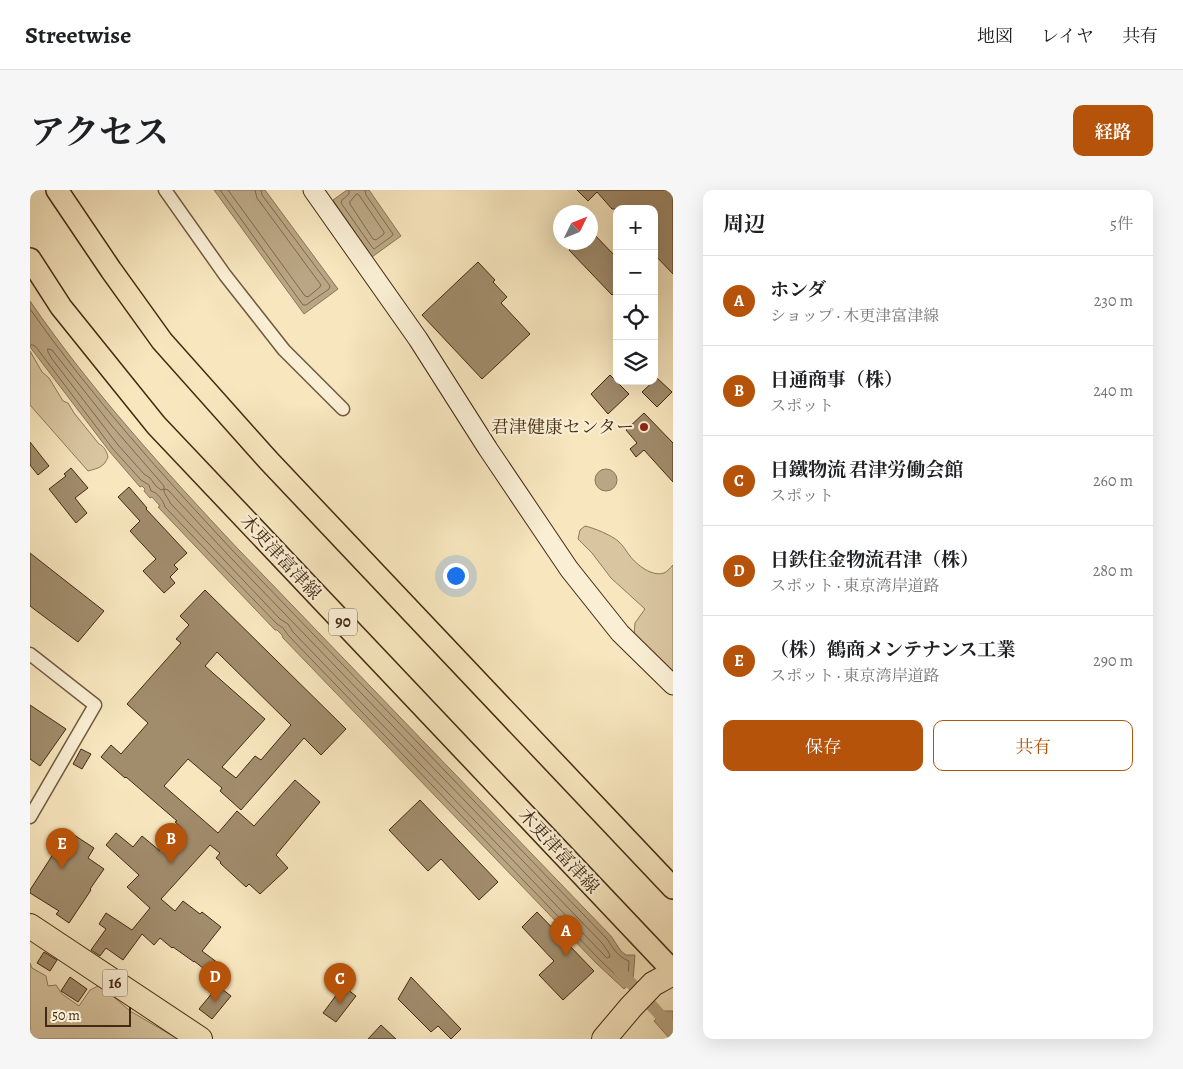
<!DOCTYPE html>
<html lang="ja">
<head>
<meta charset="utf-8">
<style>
	:root { --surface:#fff; --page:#f6f6f6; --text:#202124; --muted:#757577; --line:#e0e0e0; --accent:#b45309 }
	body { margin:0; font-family:Alegreya,"Noto Serif JP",serif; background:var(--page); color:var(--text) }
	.controls { position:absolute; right:15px; top:15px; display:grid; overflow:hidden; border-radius:10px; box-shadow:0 5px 20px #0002 }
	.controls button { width:45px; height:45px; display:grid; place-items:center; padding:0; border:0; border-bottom:1px solid var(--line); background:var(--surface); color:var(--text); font:25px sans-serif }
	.compass { position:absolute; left:523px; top:15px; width:45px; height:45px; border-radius:50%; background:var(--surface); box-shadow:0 5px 20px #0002; rotate:47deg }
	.scale { position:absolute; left:15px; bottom:12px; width:86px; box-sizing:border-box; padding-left:5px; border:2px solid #442a13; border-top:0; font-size:14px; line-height:18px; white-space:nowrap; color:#442a13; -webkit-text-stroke:4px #faefd5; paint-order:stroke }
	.you { position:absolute; left:425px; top:385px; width:18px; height:18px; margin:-12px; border:4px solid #fff; border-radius:50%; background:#1a73e8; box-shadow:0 0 0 8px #1a73e833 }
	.badge { display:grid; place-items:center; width:32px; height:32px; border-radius:50%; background:var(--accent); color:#fff; font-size:16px; font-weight:700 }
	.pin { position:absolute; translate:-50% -41px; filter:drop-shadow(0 1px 2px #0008) }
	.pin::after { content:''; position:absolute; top:26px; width:18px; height:15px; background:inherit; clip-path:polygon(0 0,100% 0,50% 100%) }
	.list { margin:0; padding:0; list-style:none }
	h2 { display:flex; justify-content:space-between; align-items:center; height:65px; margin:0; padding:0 20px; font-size:21px }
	h2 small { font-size:16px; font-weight:400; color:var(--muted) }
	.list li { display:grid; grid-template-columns:32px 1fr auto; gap:15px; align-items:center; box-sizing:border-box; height:90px; padding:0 20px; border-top:1px solid var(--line) }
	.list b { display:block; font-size:19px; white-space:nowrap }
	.list p { margin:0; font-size:16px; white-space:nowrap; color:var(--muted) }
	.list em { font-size:16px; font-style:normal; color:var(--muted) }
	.actions { display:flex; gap:10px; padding:15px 20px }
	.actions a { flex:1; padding:11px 0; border:1px solid var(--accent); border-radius:10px; text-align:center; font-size:18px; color:var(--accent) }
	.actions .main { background:var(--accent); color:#fff }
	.icon { flex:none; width:28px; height:28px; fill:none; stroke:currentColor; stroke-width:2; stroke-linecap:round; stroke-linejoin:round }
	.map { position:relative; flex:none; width:643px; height:849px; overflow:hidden; border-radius:10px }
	header { display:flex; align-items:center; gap:30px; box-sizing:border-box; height:70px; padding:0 25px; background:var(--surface); border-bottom:1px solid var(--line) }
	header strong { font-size:24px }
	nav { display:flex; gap:28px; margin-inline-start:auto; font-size:18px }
	.intro { display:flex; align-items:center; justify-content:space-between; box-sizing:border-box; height:120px; padding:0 30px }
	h1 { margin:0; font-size:35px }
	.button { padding:12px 22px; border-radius:10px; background:var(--accent); color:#fff; font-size:18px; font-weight:700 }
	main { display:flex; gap:30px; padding:0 30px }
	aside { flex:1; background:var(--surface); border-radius:10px; box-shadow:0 5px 20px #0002 }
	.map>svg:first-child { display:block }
	.green { fill:#d9c6a1; stroke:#8e785a }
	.water { fill:#baa684; stroke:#8b7457 }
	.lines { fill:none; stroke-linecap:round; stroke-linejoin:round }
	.shore { stroke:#7f684c; stroke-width:1 }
	.canal { stroke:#baa684; stroke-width:12 }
	.building { fill:#a18c6c; stroke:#442a13; fill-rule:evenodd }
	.street-casing { stroke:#71593e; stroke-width:15 }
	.secondary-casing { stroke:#442a13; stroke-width:21 }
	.primary-casing { stroke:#442a13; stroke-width:24 }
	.highway-casing { stroke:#442a13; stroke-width:26 }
	.street { stroke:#faefd5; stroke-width:12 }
	.secondary { stroke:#faefd5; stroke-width:19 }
	.primary { stroke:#f7e6be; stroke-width:21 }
	.highway { stroke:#f7e6be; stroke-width:24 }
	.poi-dot { fill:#8f2418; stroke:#faefd5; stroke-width:2 }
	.labels { text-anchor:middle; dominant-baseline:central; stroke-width:4.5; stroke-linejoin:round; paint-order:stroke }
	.shield { fill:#faefd5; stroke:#7b654d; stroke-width:1 }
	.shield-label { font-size:16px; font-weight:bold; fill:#442a13 }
	.poi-label { font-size:18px; fill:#442a13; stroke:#faefd5; text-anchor:end }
	.street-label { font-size:18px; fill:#442a13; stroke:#faefd5 }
</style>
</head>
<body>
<header>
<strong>Streetwise</strong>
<nav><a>地図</a><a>レイヤ</a><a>共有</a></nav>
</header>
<div class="intro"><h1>アクセス</h1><a class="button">経路</a></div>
<main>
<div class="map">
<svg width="643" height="849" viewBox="0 0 643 849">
	<rect width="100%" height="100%" fill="#f7e6be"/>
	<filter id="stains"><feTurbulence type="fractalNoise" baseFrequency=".004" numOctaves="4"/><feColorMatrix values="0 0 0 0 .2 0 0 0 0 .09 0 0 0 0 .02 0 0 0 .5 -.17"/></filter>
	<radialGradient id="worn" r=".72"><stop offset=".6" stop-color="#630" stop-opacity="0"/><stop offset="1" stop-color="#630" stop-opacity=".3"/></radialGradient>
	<path class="green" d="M0,161L12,182L19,188L33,211L38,213L44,223L69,254C74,256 77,262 78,267C74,277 69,278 58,281L0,215Z
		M555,336C564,338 581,345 588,351C593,355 596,361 600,366C607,375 622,387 634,383C637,382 640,378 643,375V487L604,446L605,433L615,419L581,388L562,363L548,349L550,340Z
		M0,773L2,778L16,786L18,796L26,795L32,804L49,816L60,800L70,795L100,821L148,849H0Z"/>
	<path class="water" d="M184,0H235L308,99L274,124Z
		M317,0H339L371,46L342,67L303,10Z
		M0,111C61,200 134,280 208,359L581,746L591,761L596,765H605L603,791L594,799L566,773L253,448L252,445L247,440H245L128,317L130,316L122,307L120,308L114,301L115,299L112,296L110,297L80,262L0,157Z
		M565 290a11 11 0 1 1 22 0a11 11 0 1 1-22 0Z
		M633,821H643V849H640L624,831Z"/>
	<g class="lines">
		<path class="shore" d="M190,0L273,115H276L299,99L300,96L232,5L231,0
			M198,0L275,106L278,107L290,97L291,95L227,8L225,0
			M319,0V4L312,10L311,13L342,57L344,59L362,46L363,44L336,5L335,0
			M327,4L329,5L354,42V44L346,50L343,49L320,14V12Z
			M0,119C61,206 132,285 204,362L577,749C583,758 588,767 599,771L598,788L596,791H592L569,769L258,445L253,438L247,434L135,317C133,310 128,303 121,301L119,295L111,290L83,259L6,157L3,155H0
			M18,159L22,160L82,236L134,296V299L131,300L126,296L120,288L114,284L88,255L22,169L18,162Z
			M135,299L138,300L200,367L572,753L579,763L580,767L577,768L574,765L263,442L258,434L250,429L141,314L134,302Z"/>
		<path class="canal" d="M589,780L643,839"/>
	</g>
	<path class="building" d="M547,0H643V84L624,64V19H582L567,2L558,11Z
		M560,40L587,68V101L582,105L539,60L546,52H560Z
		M448,72L465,90L463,92L477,107L471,113L500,144L452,189L392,125Z
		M580,185L599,204L578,224L561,204Z
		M627,188L642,202L627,217L612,202Z
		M614,223L643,253V292L614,260L606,267L600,259L607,253L596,240Z
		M0,252L19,276L8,285L0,275Z
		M41,278L58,298L45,308L57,323L46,333L19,299L36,286L34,284Z
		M99,297L117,318L116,319L157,363L144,375L148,379L140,387L145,393L134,403L113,381L126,369L100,341L110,331L88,307Z
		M0,363L74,421L48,452L0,416Z
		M175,400L316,539L291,565L274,548L211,620L190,601L192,598L158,569L134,596L188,643L207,621L224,636L265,590L290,612L246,665L258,678L230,704L219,694L216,697L190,673L191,672L186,668L190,663L180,655L131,709L145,721L153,711L170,724L172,722L191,737L172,761L200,782L192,793L164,771V772L143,757L142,758L130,748L124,755L112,744L93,770L76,758L70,766L61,760L76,739L69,734L76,723L102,740L120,718L97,697L109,685L76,655L86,643L103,657L112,646L130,661L152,638L145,632L147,631L96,587L95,588L71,567L81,555L91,564L118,533L97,514L151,453L146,449L159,435L150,426ZM187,462L261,535L231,570L225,566L206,588L192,577L235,529L175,476Z
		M0,515L36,539L10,576L0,569Z
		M51,559L61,564L52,579L43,574Z
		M390,610L468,692L449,710L411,669L398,681L359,640Z
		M38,641L64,658L58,668L74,679L60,699L61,700L39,733L26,724L29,721L0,703V700Z
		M507,722L564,781L533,810L509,785L524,771L492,737Z
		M14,762L27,770L20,781L7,773Z
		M40,787L57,799L48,812L31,801Z
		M381,787L431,839L421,849L408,836L401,842L368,809Z
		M188,796L201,806L182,829L169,819Z
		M313,796L326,806L306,832L293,823Z
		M351,835L366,849H338Z"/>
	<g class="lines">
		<g class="street-casing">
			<path id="street" d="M135,0L195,85L254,160L313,219
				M0,464L65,515L0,627"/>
		</g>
		<g class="secondary-casing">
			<path id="secondary" d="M283,0L388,149L458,259L539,379L590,443L643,495"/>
		</g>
		<g class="primary-casing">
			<path id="primary" d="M27,0L81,80L132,151L239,271L643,698
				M0,69L31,117L126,235L643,781"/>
		</g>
		<g class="highway-casing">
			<path id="highway" d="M0,736L170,849
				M574,849L601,817L623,794L643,783"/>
		</g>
		<use href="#street" class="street"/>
		<use href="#secondary" class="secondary"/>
		<use href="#primary" class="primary"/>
		<use href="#highway" class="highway"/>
	</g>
	<circle class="poi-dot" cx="614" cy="237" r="5"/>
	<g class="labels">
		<g class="shield">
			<rect x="299" y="418.5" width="28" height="27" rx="4"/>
			<rect x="72.5" y="779.5" width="25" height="27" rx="4"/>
		</g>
		<g class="shield-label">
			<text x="313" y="432">90</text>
			<text x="85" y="793">16</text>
		</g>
		<g class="poi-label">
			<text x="604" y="237">君津健康センター</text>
		</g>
		<g class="street-label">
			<text transform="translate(251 367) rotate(47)">木更津富津線</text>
			<text transform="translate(529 661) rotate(47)">木更津富津線</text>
		</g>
	</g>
	<rect width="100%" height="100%" filter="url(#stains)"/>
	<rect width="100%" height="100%" fill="url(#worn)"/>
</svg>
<div class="controls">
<button>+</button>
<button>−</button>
<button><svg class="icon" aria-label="locate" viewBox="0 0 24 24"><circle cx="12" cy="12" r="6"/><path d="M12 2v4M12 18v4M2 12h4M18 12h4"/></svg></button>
<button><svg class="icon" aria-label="layers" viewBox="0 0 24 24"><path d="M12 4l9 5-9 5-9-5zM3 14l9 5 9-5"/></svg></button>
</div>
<svg class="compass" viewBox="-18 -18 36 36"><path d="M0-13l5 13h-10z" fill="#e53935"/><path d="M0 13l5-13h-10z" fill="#757577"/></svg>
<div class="scale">50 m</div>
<div class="you"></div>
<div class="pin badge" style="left:536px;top:766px">A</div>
<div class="pin badge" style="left:141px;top:674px">B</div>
<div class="pin badge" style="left:310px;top:814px">C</div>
<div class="pin badge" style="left:185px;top:812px">D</div>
<div class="pin badge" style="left:32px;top:679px">E</div>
</div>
<aside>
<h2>周辺<small>5件</small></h2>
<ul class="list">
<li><span class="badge">A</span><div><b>ホンダ</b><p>ショップ · 木更津富津線</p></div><em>230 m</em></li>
<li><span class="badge">B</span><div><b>日通商事（株）</b><p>スポット</p></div><em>240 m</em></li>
<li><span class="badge">C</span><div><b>日鐵物流 君津労働会館</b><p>スポット</p></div><em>260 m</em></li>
<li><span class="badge">D</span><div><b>日鉄住金物流君津（株）</b><p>スポット · 東京湾岸道路</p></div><em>280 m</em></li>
<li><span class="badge">E</span><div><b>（株）鶴商メンテナンス工業</b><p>スポット · 東京湾岸道路</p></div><em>290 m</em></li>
</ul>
<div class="actions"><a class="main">保存</a><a>共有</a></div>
</aside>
</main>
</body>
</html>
